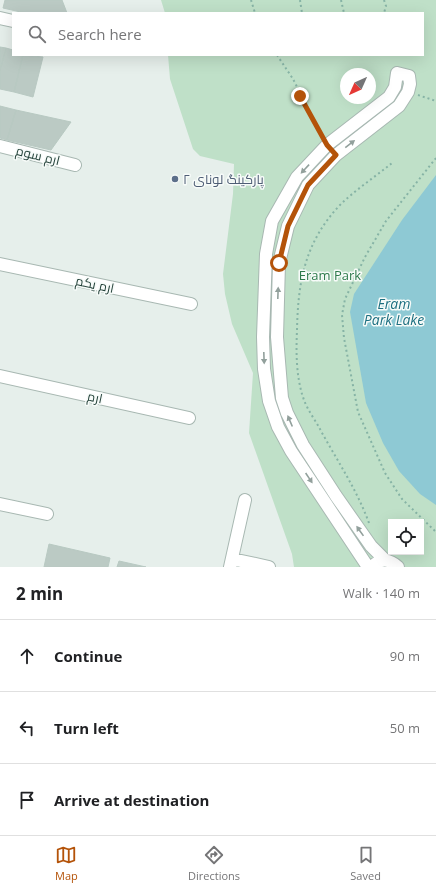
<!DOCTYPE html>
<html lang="en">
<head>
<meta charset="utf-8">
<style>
	:root { --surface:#fff; --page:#f6f6f6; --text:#202124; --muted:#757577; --line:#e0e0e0; --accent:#b45309 }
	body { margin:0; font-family:"Open Sans",Cairo,sans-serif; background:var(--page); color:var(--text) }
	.controls { position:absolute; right:12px; bottom:12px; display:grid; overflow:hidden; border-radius:0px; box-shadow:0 4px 16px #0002 }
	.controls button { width:36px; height:36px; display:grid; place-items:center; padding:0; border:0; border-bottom:1px solid var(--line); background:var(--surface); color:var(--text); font:20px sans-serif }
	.compass { position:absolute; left:340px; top:68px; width:36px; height:36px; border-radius:50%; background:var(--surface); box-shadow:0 4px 16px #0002; rotate:225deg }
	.stop { position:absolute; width:12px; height:12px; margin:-9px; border:3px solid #b45309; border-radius:50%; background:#fff }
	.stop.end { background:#b45309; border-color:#fff; box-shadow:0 1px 4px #0008 }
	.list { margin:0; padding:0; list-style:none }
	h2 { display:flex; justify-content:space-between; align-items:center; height:52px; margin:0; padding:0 16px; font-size:17px }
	h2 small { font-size:13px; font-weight:400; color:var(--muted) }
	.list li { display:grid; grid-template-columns:26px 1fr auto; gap:12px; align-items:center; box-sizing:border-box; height:72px; padding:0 16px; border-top:1px solid var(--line) }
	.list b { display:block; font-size:15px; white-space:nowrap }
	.list em { font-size:13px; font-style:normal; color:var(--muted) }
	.icon { flex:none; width:22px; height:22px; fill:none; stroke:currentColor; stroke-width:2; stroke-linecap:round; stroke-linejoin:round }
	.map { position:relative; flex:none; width:436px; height:567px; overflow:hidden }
	.search { position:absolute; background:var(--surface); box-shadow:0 4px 16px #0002; left:12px; right:12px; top:12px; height:44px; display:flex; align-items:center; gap:10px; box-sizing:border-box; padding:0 14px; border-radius:0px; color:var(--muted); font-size:15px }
	.sheet { height:268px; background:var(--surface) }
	nav { display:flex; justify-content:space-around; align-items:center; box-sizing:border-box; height:56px; border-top:1px solid var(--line); background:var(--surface); font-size:11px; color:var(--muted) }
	nav a { display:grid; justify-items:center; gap:2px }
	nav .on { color:var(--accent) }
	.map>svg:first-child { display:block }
	.green { fill:#bfe0c8; fill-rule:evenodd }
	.water { fill:#8ec9d4 }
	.building { fill:#bbcac4; stroke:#b8c9c2 }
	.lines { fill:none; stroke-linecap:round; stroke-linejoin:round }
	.minor-casing { stroke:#a8b8b2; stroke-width:14 }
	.path { stroke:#86b3a5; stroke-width:2; stroke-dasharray:2 3; stroke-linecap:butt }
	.minor { stroke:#fff; stroke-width:12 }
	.oneway { fill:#92a09c }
	.route { stroke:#b45309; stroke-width:5 }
	.service-dot { fill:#5c6f8a; stroke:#f7fbf9; stroke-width:1.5 }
	.labels { text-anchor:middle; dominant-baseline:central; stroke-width:3; stroke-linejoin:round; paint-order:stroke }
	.street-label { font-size:13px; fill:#24423a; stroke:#f7fbf9 }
	.service-label { font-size:13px; fill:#4e5e75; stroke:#f7fbf9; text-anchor:start }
	.park-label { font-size:13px; fill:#2d7a4b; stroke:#f7fbf9 }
	.water-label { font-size:14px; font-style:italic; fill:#1c6f80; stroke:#f7fbf9 }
</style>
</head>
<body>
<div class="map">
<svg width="436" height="567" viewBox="0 0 436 567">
	<rect width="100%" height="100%" fill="#e6efeb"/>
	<path class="green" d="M161,0H436V567H294L292,554L249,433L253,373L232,324L225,294L223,274L233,194L234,164L200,156L193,149L170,79L168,55H423V13H165ZM346,74H370V98H346ZM391,522H421V552H391Z"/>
	<path class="water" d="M436,175V505L420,494L399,471L383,443L366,403L350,312L354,294L402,220Z"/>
	<path class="building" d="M5,0H62L67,13H25L3,8Z
		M0,47L6,48L0,71Z
		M6,48L13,50V55H23L14,92L0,89V71Z
		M23,55L43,57L33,97L14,92Z
		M0,106L16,110L7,140L0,138Z
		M16,110L71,122L51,150L7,140Z
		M49,544L110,558L108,567H44Z
		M119,561L146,567H117Z"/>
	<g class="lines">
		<g class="minor-casing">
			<path id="minor" d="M0,18L13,21
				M0,146L75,165
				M0,264L191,304
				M0,376L189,418
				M0,504L47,514
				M232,559L269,567
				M230,567L245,500
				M368,567L291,451L278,427L269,401L264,369L263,337L266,254L272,221L297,177L327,145L389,97L395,87L397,73L409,76L410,84L408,92L399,106L336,155L308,185L288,226L279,263L277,337L282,398L287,413L303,445L336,496L371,546L385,560
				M372,567C380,558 390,559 398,567"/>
		</g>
		<path class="path" d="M251,0L255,13
			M300,0L302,13
			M341,0L344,13
			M384,0L386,6L384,13
			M277,55L293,79L322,136
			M418,95L436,101
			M436,158L386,221L365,257L345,299L342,315L344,338L358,412L385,473L402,499L436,532
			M369,523C357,490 338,462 321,431C316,421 308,411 304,400C296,378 296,353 297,330C298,281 305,242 340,205C355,190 375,177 392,163"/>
		<use href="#minor" class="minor"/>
	</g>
	<defs><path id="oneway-solid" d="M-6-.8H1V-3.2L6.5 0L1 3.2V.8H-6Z"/></defs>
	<g class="oneway">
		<use href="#oneway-solid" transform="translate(350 144) rotate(-38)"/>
		<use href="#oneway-solid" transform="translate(305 169) rotate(133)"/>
		<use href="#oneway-solid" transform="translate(278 293) rotate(-88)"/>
		<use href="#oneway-solid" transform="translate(264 358) rotate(88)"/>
		<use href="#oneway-solid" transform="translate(290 421) rotate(-113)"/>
		<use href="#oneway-solid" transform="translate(309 478) rotate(56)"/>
		<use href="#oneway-solid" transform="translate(360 531) rotate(-125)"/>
	</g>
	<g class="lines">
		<path class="route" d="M279,263L288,226L308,185L336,155L327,145L300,96"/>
	</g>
	<circle class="service-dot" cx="175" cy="179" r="4"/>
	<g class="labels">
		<g class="street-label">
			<text transform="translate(38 155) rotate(14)">ارم سوم</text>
			<text transform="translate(95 284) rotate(12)">ارم یکم</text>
			<text transform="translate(95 397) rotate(12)">ارم</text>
		</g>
		<g class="service-label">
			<text x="183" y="179">پارکینگ لونای ۲</text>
		</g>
		<g class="park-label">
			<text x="330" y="275">Eram Park</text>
		</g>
		<g class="water-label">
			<text x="394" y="303">Eram<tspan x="394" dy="16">Park Lake</tspan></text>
		</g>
	</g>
</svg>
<div class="controls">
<button><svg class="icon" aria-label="locate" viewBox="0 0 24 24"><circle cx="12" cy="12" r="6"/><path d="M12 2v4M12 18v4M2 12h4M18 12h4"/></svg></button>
</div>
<svg class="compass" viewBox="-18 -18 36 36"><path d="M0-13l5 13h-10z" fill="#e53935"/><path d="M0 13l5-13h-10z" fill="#757577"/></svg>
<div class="stop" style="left:279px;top:263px"></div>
<div class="stop end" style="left:300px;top:96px"></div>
<div class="search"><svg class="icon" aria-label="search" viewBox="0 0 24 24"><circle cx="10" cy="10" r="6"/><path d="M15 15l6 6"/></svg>Search here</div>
</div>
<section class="sheet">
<h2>2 min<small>Walk · 140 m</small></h2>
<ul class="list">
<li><svg class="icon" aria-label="ahead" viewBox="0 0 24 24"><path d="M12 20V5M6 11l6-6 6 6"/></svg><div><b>Continue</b></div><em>90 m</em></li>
<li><svg class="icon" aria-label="left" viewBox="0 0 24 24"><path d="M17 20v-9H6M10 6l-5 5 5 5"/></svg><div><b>Turn left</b></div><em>50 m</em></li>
<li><svg class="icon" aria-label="arrive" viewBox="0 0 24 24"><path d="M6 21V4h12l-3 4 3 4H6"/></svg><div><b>Arrive at destination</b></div></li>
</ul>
</section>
<nav>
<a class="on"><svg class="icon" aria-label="map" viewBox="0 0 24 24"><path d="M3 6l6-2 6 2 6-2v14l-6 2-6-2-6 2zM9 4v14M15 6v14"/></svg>Map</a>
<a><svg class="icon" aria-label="directions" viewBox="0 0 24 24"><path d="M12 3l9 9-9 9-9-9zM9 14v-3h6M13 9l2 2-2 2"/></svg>Directions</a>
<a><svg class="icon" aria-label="saved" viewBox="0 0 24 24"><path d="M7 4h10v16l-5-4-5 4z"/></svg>Saved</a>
</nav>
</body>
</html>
